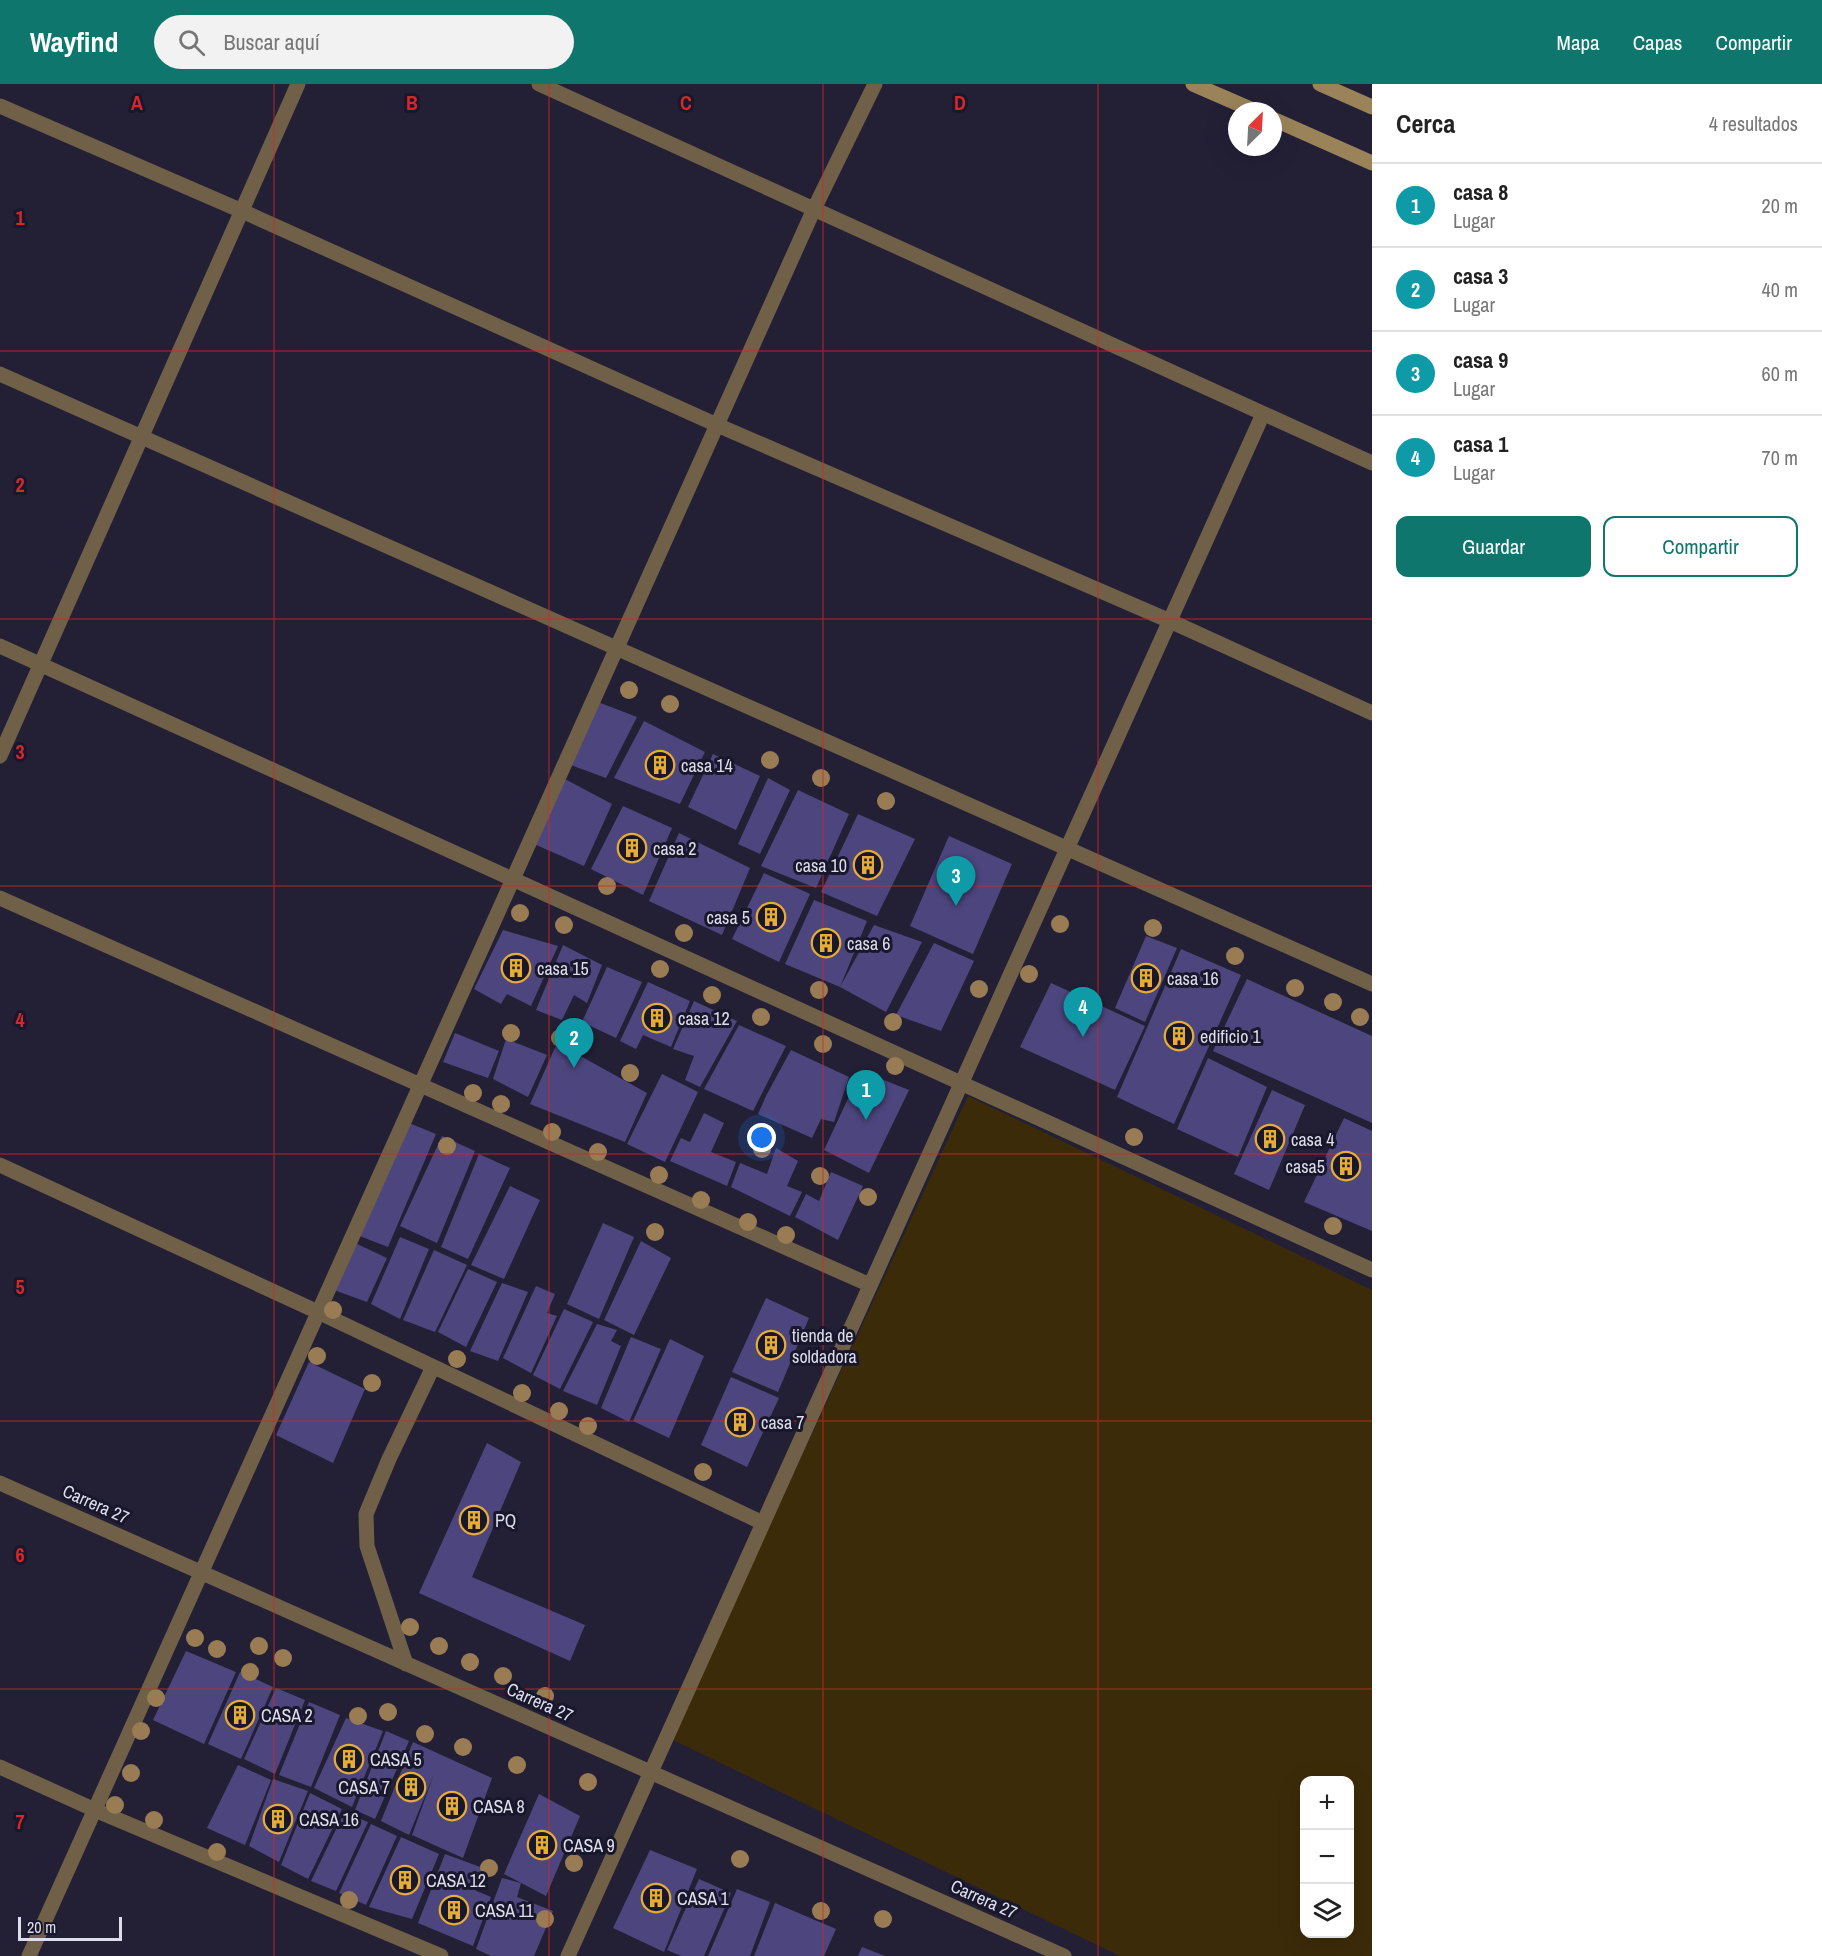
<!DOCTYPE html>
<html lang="es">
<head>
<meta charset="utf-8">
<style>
	:root { --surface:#fff; --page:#f2f2f2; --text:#222; --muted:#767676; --line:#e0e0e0; --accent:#0f766e }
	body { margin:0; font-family:"Archivo Narrow",sans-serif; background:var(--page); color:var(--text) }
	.controls { position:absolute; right:18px; bottom:18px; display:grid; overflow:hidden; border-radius:12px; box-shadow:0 6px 24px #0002 }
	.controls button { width:54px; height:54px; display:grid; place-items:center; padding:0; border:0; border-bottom:2px solid var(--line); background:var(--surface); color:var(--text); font:30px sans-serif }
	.compass { position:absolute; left:1228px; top:18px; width:54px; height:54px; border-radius:50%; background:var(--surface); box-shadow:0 6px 24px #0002; rotate:24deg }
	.scale { position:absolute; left:18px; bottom:15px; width:104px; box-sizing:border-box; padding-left:6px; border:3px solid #ddddeb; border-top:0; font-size:16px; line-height:21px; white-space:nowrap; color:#ddddeb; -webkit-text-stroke:4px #19172b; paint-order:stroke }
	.you { position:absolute; left:762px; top:1054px; width:21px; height:21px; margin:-15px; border:4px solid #fff; border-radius:50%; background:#1a73e8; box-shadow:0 0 0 9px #1a73e833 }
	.badge { display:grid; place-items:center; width:39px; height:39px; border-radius:50%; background:var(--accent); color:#fff; font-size:20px; font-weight:700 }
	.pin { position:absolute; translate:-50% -50px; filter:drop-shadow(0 2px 3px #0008) }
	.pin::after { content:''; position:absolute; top:32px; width:21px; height:18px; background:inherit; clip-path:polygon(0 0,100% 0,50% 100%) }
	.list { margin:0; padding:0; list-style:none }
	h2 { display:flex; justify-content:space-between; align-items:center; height:78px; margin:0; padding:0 24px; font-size:26px }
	h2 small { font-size:20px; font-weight:400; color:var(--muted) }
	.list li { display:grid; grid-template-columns:39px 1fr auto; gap:18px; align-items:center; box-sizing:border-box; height:84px; padding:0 24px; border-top:2px solid var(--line) }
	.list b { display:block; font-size:22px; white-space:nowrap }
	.list p { margin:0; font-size:20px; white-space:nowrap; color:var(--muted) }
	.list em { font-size:20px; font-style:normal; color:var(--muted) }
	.actions { display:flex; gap:12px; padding:18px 24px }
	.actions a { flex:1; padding:14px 0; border:2px solid var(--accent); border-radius:12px; text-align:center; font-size:21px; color:var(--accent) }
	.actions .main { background:var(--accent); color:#fff }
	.icon { flex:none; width:33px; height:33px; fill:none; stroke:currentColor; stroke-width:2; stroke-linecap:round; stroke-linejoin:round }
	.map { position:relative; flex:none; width:1372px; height:1872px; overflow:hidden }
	header { display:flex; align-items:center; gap:36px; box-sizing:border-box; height:84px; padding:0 30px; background:var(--accent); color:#fff }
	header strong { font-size:28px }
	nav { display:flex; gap:33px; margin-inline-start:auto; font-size:21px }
	.search { width:420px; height:54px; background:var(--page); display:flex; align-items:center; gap:15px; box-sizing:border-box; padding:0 21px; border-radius:33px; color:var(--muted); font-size:22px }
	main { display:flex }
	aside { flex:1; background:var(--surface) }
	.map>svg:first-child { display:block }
	.green { fill:#3c2b09; fill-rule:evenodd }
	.building { fill:#4d457e }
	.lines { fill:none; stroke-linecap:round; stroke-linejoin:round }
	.street { stroke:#6f6047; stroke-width:15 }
	.secondary { stroke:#9a8359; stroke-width:15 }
	.tree { fill:#997c54 }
	.grid { fill:none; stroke:#d62828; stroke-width:1.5; stroke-opacity:0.55 }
	.labels { text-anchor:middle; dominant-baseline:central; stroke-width:6; stroke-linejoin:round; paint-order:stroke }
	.poi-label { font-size:18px; fill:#ddddeb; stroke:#19172b; text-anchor:start }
	.street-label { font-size:18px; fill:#ddddeb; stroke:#19172b }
	.grid-label { font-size:20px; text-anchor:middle; font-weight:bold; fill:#d62828; stroke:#19172b; stroke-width:6; stroke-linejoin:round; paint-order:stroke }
</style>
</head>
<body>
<header>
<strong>Wayfind</strong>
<div class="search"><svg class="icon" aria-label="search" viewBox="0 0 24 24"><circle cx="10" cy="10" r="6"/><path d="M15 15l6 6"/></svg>Buscar aquí</div>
<nav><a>Mapa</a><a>Capas</a><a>Compartir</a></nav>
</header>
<main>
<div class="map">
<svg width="1372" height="1872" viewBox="0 0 1372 1872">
	<rect width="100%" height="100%" fill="#232036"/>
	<path class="green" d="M968,1012L1372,1206V1872H1120L671,1655ZM1304,1696H1350V1850H1304Z"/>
	<path class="building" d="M598,618L637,633L606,694L568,680Z
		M644,637L705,668L680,720L614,694Z
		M713,670L760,692L736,746L688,723Z
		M563,694L612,720L584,782L534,760Z
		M768,694L790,706L760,770L738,760Z
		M798,706L849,730L816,804L761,782Z
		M623,722L672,744L643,811L591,785Z
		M858,730L915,755L877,832L821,808Z
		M679,749L750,784L722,851L649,817Z
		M949,752L1012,780L973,870L910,842Z
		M764,789L810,810L779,878L732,855Z
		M814,816L867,837L840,903L785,880Z
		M874,841L922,858L886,928L840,903Z
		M503,846L558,862L531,922L507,910L501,920L474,905Z
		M1146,852L1177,864L1145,938L1115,924Z
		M934,859L974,877L941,947L896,931Z
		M563,861L602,881L587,919L574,911L562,936L536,926Z
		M1181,865L1241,891L1174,1040L1117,1013Z
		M607,883L642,898L616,954L582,938Z
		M1247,895L1372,952V1039L1213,967Z
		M648,898L690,917L671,963L643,951L636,965L620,957Z
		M1051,899L1145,942L1115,1006L1020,963Z
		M694,917L737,937L700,1003L685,996L694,972L673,965Z
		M739,941L786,962L753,1027L704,1005Z
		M455,949L499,967L488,994L443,978Z
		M506,955L547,971L528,1013L493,995Z
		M557,959L647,1009L625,1058L530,1020Z
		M791,966L849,993L834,1038L821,1035L812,1054L758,1030L767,1010Z
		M1208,974L1267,1003L1238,1073L1177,1045Z
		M861,987L909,1006L869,1089L824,1066Z
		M662,990L698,1008L665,1078L627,1060Z
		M1272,1006L1305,1021L1269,1106L1234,1090Z
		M704,1029L724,1039L711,1068L736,1078L727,1102L670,1077L681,1054L690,1058Z
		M1344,1034L1372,1047V1147L1304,1118Z
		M409,1039L436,1050L388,1163L357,1151Z
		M442,1052L475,1067L437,1159L400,1142Z
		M776,1064L798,1077L787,1102L802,1108L790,1132L731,1103L740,1079L767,1090Z
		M479,1070L510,1084L468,1175L441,1163Z
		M831,1088L863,1102L838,1156L795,1133L806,1110L819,1117Z
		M510,1102L540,1116L504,1195L471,1181Z
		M603,1139L634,1153L599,1235L567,1220Z
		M400,1153L429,1165L400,1235L371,1220Z
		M641,1157L671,1174L634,1251L604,1236Z
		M355,1159L387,1174L367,1218L334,1206Z
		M434,1166L467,1181L435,1248L403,1236Z
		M468,1185L497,1198L466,1263L438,1248Z
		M502,1199L528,1208L498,1277L470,1267Z
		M536,1202L555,1210L547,1229L557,1232L531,1289L503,1274Z
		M766,1214L809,1234L778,1308L732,1288Z
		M564,1225L593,1238L560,1305L533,1291Z
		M597,1240L617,1246L611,1257L621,1262L597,1321L563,1307Z
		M631,1253L661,1265L629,1338L601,1324Z
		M670,1255L704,1272L669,1354L633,1337Z
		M309,1278L365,1305L333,1379L276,1351Z
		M731,1293L779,1314L747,1383L701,1361Z
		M487,1359L521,1378L472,1493L585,1541L570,1577L419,1509Z
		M186,1567L236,1588L204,1660L153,1636Z
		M240,1588L273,1603L241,1675L208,1660Z
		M276,1604L305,1616L275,1690L244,1675Z
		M309,1618L340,1631L311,1703L279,1691Z
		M346,1634L383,1647L352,1723L314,1704Z
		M386,1647L409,1657L375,1735L355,1726Z
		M413,1658L492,1694L463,1774L412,1751L434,1690L409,1751L381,1737Z
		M238,1681L271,1696L245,1761L207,1744Z
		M273,1695L308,1707L279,1778L249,1762Z
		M310,1709L342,1725L308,1795L281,1781Z
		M539,1710L580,1732L546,1812L504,1790Z
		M344,1729L368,1738L336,1807L311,1797Z
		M371,1740L397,1752L366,1821L339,1809Z
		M401,1753L439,1770L412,1835L369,1823Z
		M650,1766L697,1785L664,1868L613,1844Z
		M445,1770L483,1784L472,1805L491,1813L473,1862L418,1839Z
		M502,1794L521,1799L517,1813L553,1827L534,1872H491L476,1865Z
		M699,1795L731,1809L704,1872H681L667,1866Z
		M737,1805L770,1818L750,1872H708Z
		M775,1819L836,1845L824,1872H754Z
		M862,1863L885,1872H858Z"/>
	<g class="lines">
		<path class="street" d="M539,0L1372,379
			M0,22L242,127L717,341L1170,537L1372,629
			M0,290L1372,900
			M0,562L1372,1186
			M0,672L298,0
			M0,814L870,1201
			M0,1081L318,1228L763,1439
			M0,1399L1064,1872
			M406,1580L367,1462L366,1430L389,1375L433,1283
			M0,1683L95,1726L441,1872
			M29,1872L814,125L875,0
			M568,1872L1263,330"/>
		<path class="secondary" d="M1193,0L1255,27
			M1320,0L1372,23
			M1273,35L1372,79"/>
	</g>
	<g class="tree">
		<circle cx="629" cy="606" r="9"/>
		<circle cx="670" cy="620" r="9"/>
		<circle cx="770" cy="676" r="9"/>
		<circle cx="821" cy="694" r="9"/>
		<circle cx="886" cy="717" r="9"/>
		<circle cx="607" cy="802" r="9"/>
		<circle cx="520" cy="829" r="9"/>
		<circle cx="1060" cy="840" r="9"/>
		<circle cx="564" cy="841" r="9"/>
		<circle cx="1153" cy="844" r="9"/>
		<circle cx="684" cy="849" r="9"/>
		<circle cx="1235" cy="872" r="9"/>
		<circle cx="660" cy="885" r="9"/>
		<circle cx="1029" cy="890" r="9"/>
		<circle cx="1295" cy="904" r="9"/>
		<circle cx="979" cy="905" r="9"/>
		<circle cx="819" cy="906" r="9"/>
		<circle cx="712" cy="911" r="9"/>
		<circle cx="1333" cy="918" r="9"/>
		<circle cx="761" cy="933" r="9"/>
		<circle cx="1360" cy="933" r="9"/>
		<circle cx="893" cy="938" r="9"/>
		<circle cx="511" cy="949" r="9"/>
		<circle cx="560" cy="954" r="9"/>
		<circle cx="823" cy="960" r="9"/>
		<circle cx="895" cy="982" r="9"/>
		<circle cx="630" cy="989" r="9"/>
		<circle cx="473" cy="1009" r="9"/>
		<circle cx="501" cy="1020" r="9"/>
		<circle cx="552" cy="1048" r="9"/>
		<circle cx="1134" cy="1053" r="9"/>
		<circle cx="447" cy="1062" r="9"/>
		<circle cx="762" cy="1065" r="9"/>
		<circle cx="598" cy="1068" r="9"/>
		<circle cx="659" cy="1091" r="9"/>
		<circle cx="820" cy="1092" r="9"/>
		<circle cx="868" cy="1113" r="9"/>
		<circle cx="701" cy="1116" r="9"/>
		<circle cx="748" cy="1138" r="9"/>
		<circle cx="1333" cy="1142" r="9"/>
		<circle cx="655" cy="1148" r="9"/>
		<circle cx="786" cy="1151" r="9"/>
		<circle cx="333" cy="1226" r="9"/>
		<circle cx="317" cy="1272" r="9"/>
		<circle cx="457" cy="1275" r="9"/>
		<circle cx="372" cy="1299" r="9"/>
		<circle cx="522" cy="1309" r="9"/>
		<circle cx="559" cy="1327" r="9"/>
		<circle cx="588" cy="1342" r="9"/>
		<circle cx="703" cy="1388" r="9"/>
		<circle cx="410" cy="1543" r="9"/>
		<circle cx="195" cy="1554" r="9"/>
		<circle cx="259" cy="1562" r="9"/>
		<circle cx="439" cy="1562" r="9"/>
		<circle cx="217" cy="1565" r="9"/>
		<circle cx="283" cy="1574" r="9"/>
		<circle cx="470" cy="1578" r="9"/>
		<circle cx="250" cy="1588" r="9"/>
		<circle cx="503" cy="1592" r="9"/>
		<circle cx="545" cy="1612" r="9"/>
		<circle cx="156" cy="1614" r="9"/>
		<circle cx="388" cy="1628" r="9"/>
		<circle cx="358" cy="1632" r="9"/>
		<circle cx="141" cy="1647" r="9"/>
		<circle cx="425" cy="1650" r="9"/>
		<circle cx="463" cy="1663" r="9"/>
		<circle cx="517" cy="1681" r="9"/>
		<circle cx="131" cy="1689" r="9"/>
		<circle cx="588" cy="1698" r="9"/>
		<circle cx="115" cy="1721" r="9"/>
		<circle cx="154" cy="1736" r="9"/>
		<circle cx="217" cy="1768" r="9"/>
		<circle cx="740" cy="1775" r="9"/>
		<circle cx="574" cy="1779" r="9"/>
		<circle cx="489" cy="1784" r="9"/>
		<circle cx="349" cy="1816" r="9"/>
		<circle cx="821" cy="1827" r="9"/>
		<circle cx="545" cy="1835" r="9"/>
		<circle cx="883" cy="1835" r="9"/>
	</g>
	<path class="grid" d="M274,0V1872M549,0V1872M823,0V1872M1098,0V1872M0,267H1372M0,535H1372M0,802H1372M0,1070H1372M0,1337H1372M0,1605H1372"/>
	<defs>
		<g id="building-ring" transform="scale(1.5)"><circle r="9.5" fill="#19172b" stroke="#e5ad35" stroke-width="1.5"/><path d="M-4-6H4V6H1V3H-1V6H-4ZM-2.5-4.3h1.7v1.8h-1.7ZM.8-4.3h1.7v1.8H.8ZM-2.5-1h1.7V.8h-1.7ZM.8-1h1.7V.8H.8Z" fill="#e5ad35"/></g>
	</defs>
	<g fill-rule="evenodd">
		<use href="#building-ring" x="660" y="681"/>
		<use href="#building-ring" x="632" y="764"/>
		<use href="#building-ring" x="868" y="781"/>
		<use href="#building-ring" x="771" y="833"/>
		<use href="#building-ring" x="826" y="859"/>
		<use href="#building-ring" x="516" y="884"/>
		<use href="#building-ring" x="1146" y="894"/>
		<use href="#building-ring" x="657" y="934"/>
		<use href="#building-ring" x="1179" y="952"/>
		<use href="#building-ring" x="1270" y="1055"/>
		<use href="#building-ring" x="1346" y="1082"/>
		<use href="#building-ring" x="771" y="1261"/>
		<use href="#building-ring" x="740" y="1338"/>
		<use href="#building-ring" x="474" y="1436"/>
		<use href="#building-ring" x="240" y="1631"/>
		<use href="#building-ring" x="349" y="1675"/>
		<use href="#building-ring" x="411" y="1703"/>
		<use href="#building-ring" x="452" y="1722"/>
		<use href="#building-ring" x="278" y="1735"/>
		<use href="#building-ring" x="542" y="1761"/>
		<use href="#building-ring" x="405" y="1796"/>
		<use href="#building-ring" x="656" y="1814"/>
		<use href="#building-ring" x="454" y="1826"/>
	</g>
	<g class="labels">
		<g class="poi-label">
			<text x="681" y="681">casa 14</text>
			<text x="653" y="764">casa 2</text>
			<text x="847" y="781" text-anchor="end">casa 10</text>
			<text x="750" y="833" text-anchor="end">casa 5</text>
			<text x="847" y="859">casa 6</text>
			<text x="537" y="884">casa 15</text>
			<text x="1167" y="894">casa 16</text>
			<text x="678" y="934">casa 12</text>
			<text x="1200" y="952">edificio 1</text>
			<text x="1291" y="1055">casa 4</text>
			<text x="1325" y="1082" text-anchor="end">casa5</text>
			<text x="792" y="1251">tienda de<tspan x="792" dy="21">soldadora</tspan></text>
			<text x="761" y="1338">casa 7</text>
			<text x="495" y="1436">PQ</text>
			<text x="261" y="1631">CASA 2</text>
			<text x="370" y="1675">CASA 5</text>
			<text x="390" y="1703" text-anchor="end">CASA 7</text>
			<text x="473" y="1722">CASA 8</text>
			<text x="299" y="1735">CASA 16</text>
			<text x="563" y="1761">CASA 9</text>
			<text x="426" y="1796">CASA 12</text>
			<text x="677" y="1814">CASA 1</text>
			<text x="475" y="1826">CASA 11</text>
		</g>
		<g class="street-label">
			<text transform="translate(96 1420) rotate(24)">Carrera 27</text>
			<text transform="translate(540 1618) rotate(24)">Carrera 27</text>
			<text transform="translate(984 1815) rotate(24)">Carrera 27</text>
		</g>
	</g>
	<g class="grid-label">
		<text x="137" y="26">A</text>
		<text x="412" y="26">B</text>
		<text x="686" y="26">C</text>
		<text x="960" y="26">D</text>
		<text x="20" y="141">1</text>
		<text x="20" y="408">2</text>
		<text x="20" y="675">3</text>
		<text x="20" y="943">4</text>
		<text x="20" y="1210">5</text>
		<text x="20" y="1478">6</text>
		<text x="20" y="1745">7</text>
	</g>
</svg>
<div class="controls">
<button>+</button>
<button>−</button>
<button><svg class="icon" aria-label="layers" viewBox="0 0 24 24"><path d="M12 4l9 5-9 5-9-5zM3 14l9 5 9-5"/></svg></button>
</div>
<svg class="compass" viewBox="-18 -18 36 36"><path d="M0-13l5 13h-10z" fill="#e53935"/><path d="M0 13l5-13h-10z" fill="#767676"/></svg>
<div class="scale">20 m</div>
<div class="you"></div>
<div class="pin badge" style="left:866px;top:1036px;background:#0f9aa8">1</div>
<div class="pin badge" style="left:574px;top:984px;background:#0f9aa8">2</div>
<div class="pin badge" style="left:956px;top:822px;background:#0f9aa8">3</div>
<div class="pin badge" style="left:1083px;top:953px;background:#0f9aa8">4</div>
</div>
<aside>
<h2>Cerca<small>4 resultados</small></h2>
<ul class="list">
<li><span class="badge" style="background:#0f9aa8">1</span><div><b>casa 8</b><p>Lugar</p></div><em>20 m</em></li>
<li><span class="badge" style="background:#0f9aa8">2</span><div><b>casa 3</b><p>Lugar</p></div><em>40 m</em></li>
<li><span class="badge" style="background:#0f9aa8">3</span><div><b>casa 9</b><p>Lugar</p></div><em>60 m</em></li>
<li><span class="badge" style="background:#0f9aa8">4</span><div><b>casa 1</b><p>Lugar</p></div><em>70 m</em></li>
</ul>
<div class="actions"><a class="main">Guardar</a><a>Compartir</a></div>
</aside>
</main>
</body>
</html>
